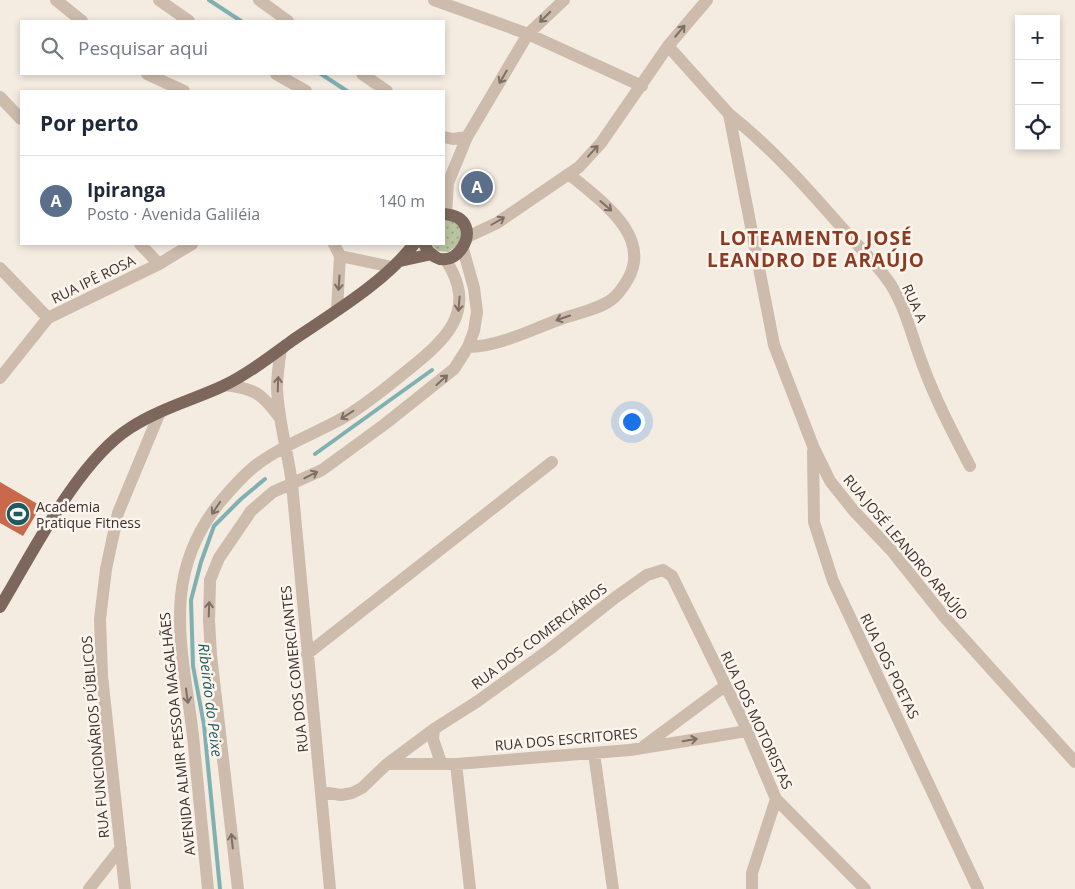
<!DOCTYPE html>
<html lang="pt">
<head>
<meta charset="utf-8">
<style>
	:root { --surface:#fff; --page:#f2f2f3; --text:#1f2937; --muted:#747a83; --line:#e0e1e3; --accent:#1f5a5e }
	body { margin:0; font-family:"Open Sans",sans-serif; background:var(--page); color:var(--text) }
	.controls { position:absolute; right:15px; top:15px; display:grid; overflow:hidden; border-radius:0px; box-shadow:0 2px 8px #0003 }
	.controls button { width:45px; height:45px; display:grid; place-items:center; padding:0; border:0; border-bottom:1px solid var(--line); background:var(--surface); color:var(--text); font:25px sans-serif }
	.you { position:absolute; left:631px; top:421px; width:18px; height:18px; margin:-12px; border:4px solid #fff; border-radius:50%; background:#1a73e8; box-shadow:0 0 0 8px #1a73e833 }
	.badge { display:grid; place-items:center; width:32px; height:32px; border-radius:50%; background:var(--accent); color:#fff; font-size:16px; font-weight:700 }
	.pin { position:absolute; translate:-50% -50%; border:2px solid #fff; box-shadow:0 1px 5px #0006 }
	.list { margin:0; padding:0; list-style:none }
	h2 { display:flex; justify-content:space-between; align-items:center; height:65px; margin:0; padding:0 20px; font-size:21px }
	h2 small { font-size:16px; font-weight:400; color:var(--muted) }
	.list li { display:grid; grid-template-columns:32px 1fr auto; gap:15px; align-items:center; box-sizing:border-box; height:90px; padding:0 20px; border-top:1px solid var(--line) }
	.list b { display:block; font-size:19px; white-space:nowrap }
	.list p { margin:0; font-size:16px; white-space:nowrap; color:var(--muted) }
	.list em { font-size:16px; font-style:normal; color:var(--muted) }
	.icon { flex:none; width:28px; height:28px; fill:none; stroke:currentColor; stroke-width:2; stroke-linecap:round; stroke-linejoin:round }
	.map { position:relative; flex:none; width:1075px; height:889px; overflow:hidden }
	.search { position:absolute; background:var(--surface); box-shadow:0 2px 8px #0003; left:20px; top:20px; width:425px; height:55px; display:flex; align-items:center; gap:12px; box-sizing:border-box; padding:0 18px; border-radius:0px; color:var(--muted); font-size:19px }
	.panel { position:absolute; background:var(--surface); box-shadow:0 2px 8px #0003; left:20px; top:90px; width:425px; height:155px; border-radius:0px }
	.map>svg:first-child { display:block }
	.grass { fill:url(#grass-dots) }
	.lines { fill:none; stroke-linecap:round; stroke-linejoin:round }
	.stream { stroke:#7fb0b2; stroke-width:4 }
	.building { fill:#c8694b }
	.minor { stroke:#cdbbac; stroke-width:12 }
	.major { stroke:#7d675c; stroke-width:12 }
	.oneway { stroke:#7d6f65 }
	.labels { text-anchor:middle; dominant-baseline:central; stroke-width:5; stroke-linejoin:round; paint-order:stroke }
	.street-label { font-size:14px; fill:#3b302b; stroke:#fbf5ee }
	.poi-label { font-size:14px; fill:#3b302b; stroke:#fbf5ee; text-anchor:start }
	.water-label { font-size:15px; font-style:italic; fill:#1f5a5e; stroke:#fbf5ee }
	.district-label { font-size:19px; font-weight:bold; letter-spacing:1px; fill:#8c3b22; stroke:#fbf5ee }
</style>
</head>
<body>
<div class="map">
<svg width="1075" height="889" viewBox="0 0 1075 889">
	<defs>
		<pattern id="grass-dots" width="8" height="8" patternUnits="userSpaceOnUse" patternTransform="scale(1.25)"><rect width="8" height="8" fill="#b8c4a0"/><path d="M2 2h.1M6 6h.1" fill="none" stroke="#97a083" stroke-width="1.8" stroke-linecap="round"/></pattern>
	</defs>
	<rect width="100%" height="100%" fill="#f4ebe1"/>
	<path class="grass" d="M444,218L461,226V243L448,252L438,251L431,244H444Z"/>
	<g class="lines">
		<path class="stream" d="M209,0L241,21
			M321,74L347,91
			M315,454L432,370
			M220,889L204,725L193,666L191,600L201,562L214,526L241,499L265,479"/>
	</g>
	<path class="building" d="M0,482L41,506L23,536L0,523Z"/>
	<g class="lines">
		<path class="minor" d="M56,0L82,21
			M159,0L189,21
			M259,0L288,21
			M434,0L528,34L642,86
			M668,46L729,114L774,345L813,446L830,481L854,511L891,550L946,619L1075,762
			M147,74L184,91
			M276,74L306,91
			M362,74L387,91
			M0,97L21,119
			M729,114C772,148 808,189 844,230C860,248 878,265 891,285C906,309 912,337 922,363C935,399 953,433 970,466
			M444,137L453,139L467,137
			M446,214L448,183L467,137L528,34L564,0
			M467,237L497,223L579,167L601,143L668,46L707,0
			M140,244L159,264
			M334,244L340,256L337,310
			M340,256L392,267
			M0,268L48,318
			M468,347C500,346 528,331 558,320C575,314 597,310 611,300C618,295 624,286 628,279C653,235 598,199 569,174
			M281,349C279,362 277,375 277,388C278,420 288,452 292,484L330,889
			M0,378L48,318L159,264L192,244
			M225,385C256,389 261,393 280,418
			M813,451L814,522L833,581L978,889
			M307,654L552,462
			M434,729L433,739L441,763
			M644,746L725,686
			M594,753L613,889
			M387,764H456L630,750L747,731
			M456,764L470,889
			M322,792L341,795L352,793L362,788L387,764L434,729L478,701L550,649L616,597L647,575L663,570L672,576L742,719L776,799L865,889
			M89,889L121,848
			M125,889L102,676L100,619L106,569L118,513L160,412
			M208,889C203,838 198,787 193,736C183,650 159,576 221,501C232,488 245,473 259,463C283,445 314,434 341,419C363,407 383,390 403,374C443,342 481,312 445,259
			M238,889L211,655L209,620L210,580L219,558L251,511L273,492L322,470L385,424L454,369L468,347L474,331L477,312L474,288L463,249
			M752,889V873L776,799"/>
		<path class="major" d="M424,244C448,290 495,218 444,214
			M400,261L432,254
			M0,607C32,554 78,461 130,428C159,409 193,400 223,386C248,374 271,356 293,340C333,313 385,282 414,244"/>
	</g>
	<defs><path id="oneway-shaft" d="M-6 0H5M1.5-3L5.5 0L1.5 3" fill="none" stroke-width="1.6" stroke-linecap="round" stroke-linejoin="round" transform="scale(1.25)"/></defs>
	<g class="oneway">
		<use href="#oneway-shaft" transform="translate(545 17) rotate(135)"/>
		<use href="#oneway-shaft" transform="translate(680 31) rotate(-50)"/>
		<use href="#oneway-shaft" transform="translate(503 77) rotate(120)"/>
		<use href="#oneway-shaft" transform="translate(593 151) rotate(-48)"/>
		<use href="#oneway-shaft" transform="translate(606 206) rotate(41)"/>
		<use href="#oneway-shaft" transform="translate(498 221) rotate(-30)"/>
		<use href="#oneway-shaft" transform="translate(339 283) rotate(94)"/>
		<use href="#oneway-shaft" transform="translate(459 304) rotate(95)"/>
		<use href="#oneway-shaft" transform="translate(563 318) rotate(161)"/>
		<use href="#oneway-shaft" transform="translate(442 380) rotate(-42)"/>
		<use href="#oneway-shaft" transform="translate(278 384) rotate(-88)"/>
		<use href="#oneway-shaft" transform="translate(347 415) rotate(147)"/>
		<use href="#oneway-shaft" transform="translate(311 475) rotate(-27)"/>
		<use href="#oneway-shaft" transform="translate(216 508) rotate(124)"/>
		<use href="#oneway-shaft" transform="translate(209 609) rotate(-88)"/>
		<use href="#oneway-shaft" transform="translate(187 696) rotate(82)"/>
		<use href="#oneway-shaft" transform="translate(690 740) rotate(-9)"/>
		<use href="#oneway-shaft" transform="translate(232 841) rotate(-96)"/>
	</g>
	<defs>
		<g id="stadium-disc" transform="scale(1.25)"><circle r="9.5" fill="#1f5a5e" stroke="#fbf5ee"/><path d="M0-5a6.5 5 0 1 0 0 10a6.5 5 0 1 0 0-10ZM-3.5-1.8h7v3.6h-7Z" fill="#fff"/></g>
	</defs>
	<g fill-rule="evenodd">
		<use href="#stadium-disc" x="18" y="514"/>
	</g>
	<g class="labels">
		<g class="street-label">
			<text transform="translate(93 279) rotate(-26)">RUA IPÊ ROSA</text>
			<text transform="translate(915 303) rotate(66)">RUA A</text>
			<text transform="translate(906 547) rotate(50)">RUA JOSÉ LEANDRO ARAÚJO</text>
			<text transform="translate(539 636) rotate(-37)">RUA DOS COMERCIÁRIOS</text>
			<text transform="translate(890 666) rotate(64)">RUA DOS POETAS</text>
			<text transform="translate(294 669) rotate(-96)">RUA DOS COMERCIANTES</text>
			<text transform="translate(757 720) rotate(65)">RUA DOS MOTORISTAS</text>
			<text transform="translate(177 734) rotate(-96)">AVENIDA ALMIR PESSOA MAGALHÃES</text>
			<text transform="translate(95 737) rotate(-95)">RUA FUNCIONÁRIOS PÚBLICOS</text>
			<text transform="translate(566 739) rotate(-5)">RUA DOS ESCRITORES</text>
		</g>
		<g class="poi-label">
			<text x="36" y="506">Academia<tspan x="36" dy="16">Pratique Fitness</tspan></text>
		</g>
		<g class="water-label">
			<text transform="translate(211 700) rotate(83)">Ribeirão do Peixe</text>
		</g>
		<g class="district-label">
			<text x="816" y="238">LOTEAMENTO JOSÉ<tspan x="816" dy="22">LEANDRO DE ARAÚJO</tspan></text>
		</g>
	</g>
</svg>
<div class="controls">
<button>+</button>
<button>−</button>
<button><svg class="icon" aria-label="locate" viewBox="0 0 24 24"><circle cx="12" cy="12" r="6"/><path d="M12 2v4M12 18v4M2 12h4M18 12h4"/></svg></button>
</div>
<div class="you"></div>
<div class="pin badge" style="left:477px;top:187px;background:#5c6f8a">A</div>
<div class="search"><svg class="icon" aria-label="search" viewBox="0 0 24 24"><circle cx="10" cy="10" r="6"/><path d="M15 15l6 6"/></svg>Pesquisar aqui</div>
<section class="panel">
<h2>Por perto<small></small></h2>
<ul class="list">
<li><span class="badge" style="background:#5c6f8a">A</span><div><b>Ipiranga</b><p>Posto · Avenida Galiléia</p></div><em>140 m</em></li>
</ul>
</section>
</div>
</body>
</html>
